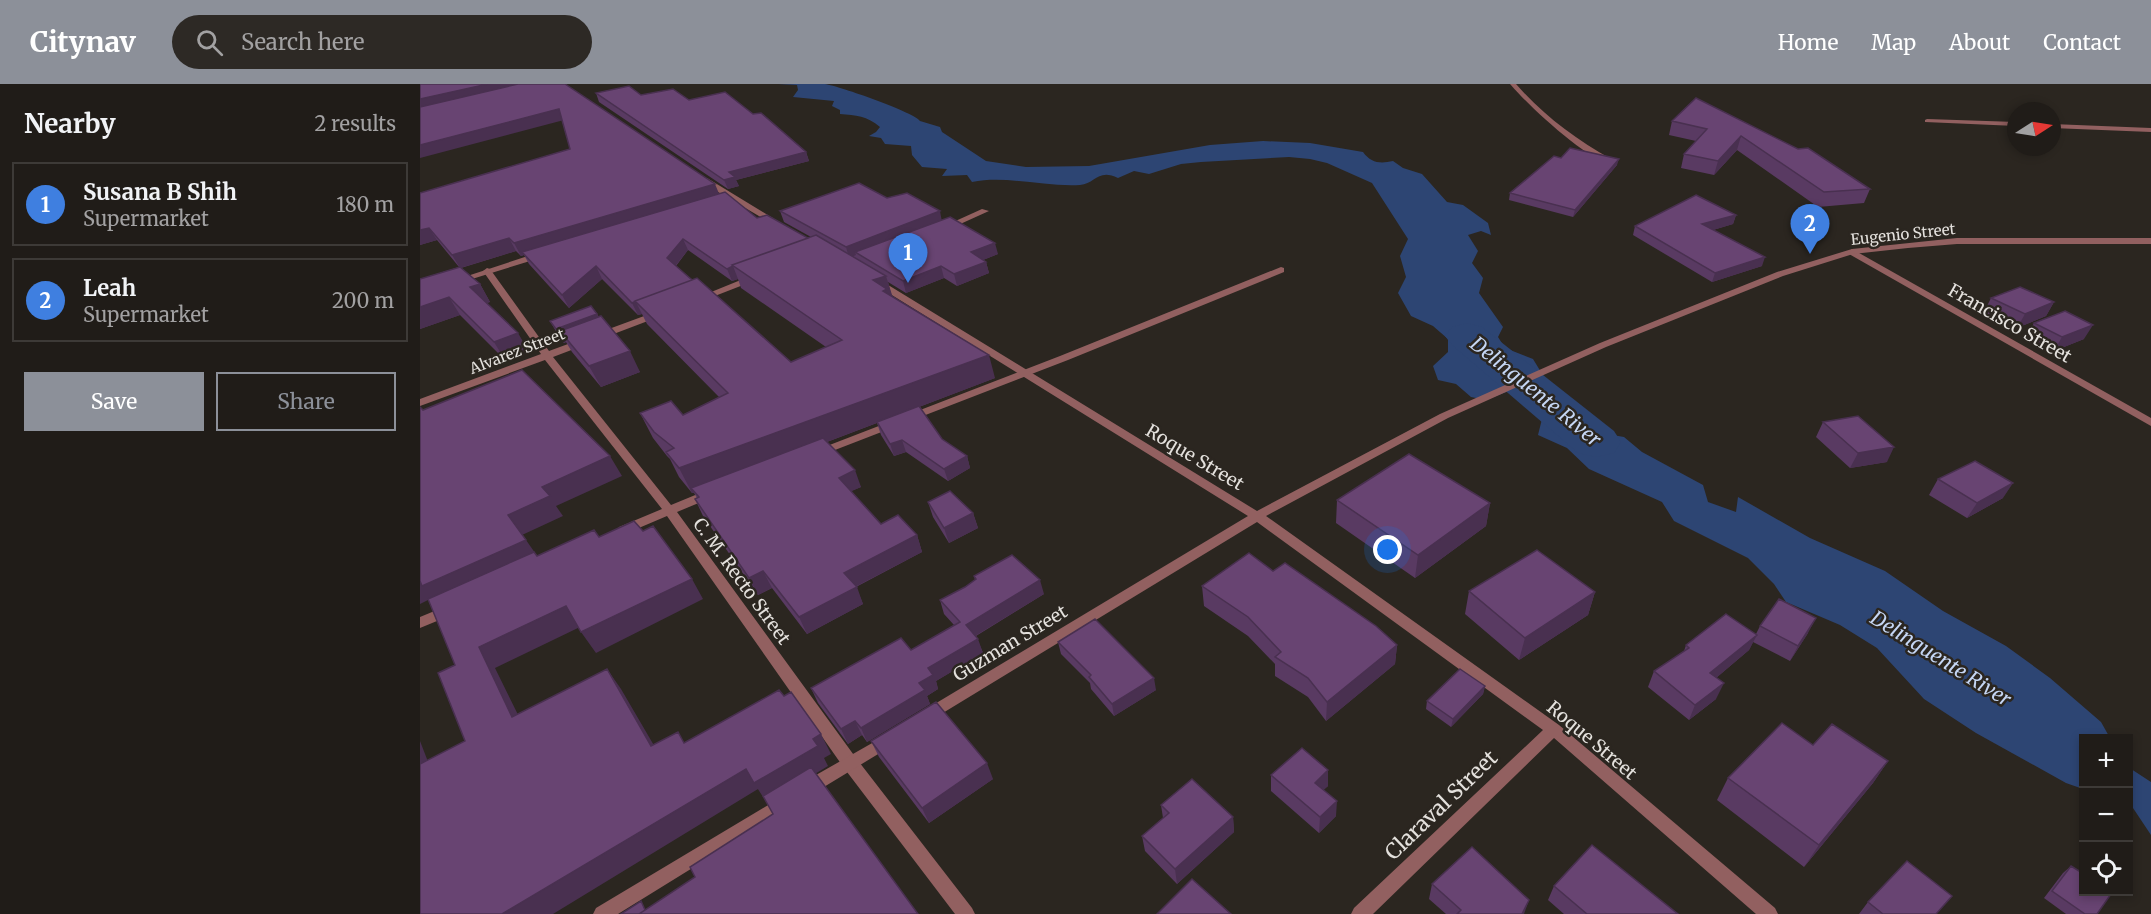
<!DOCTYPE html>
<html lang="en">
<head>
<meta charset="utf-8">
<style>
	:root { --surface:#201c18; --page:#2d2925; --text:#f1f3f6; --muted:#a2a1a2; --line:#3d3a37; --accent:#8c9099 }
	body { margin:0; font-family:Merriweather,serif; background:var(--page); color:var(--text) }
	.controls { position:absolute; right:18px; bottom:18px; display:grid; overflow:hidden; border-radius:0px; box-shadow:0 3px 9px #0003 }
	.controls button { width:54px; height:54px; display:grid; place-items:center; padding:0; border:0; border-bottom:2px solid var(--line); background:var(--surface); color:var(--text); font:30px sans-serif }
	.compass { position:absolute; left:1587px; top:18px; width:54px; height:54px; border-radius:50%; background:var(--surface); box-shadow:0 3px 9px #0003; rotate:78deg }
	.you { position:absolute; left:968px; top:466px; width:21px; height:21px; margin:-15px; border:4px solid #fff; border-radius:50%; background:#1a73e8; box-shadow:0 0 0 9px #1a73e833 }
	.badge { display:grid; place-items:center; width:39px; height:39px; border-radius:50%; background:var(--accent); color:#fff; font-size:20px; font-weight:700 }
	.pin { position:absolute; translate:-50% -50px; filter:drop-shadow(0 2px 3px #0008) }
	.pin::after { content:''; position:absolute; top:32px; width:21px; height:18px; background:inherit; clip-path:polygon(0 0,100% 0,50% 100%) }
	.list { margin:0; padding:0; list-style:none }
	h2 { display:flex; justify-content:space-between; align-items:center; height:78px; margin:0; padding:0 24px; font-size:26px }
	h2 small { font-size:20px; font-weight:400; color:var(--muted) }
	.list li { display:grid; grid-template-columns:39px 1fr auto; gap:18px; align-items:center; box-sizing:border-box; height:84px; margin:0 12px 12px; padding:0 12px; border:2px solid var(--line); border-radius:0px }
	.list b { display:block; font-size:22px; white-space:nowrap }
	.list p { margin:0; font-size:20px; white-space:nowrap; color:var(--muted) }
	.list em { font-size:20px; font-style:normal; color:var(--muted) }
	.actions { display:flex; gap:12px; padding:18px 24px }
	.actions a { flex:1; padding:14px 0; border:2px solid var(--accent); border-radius:0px; text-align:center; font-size:21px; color:var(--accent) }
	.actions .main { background:var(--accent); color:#fff }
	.icon { flex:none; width:33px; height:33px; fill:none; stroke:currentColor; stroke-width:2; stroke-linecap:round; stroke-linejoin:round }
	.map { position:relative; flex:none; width:1731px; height:830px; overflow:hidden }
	header { display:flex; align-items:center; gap:36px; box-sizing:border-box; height:84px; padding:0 30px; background:var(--accent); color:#fff }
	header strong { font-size:28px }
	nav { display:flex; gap:33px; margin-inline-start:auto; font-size:21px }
	.search { width:420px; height:54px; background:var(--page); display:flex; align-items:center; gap:15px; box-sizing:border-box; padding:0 21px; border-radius:33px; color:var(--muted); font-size:22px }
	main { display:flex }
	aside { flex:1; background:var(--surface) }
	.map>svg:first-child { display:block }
	.water { fill:#2d4573 }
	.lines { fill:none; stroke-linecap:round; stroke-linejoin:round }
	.river { fill:#2d4573; fill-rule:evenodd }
	.minor { fill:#926060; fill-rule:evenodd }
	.tertiary { fill:#926060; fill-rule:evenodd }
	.wall { fill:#593a62; fill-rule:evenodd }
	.shaded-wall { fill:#493050 }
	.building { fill:#684472; stroke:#493050; stroke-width:1.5 }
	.labels { text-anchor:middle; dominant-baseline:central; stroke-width:5; stroke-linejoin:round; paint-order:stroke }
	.far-street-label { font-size:15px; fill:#e4e1dd; stroke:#2b2620 }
	.street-label { font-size:18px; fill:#e4e1dd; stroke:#2b2620 }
	.water-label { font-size:20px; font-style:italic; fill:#c5d6f4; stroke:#2b2620 }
	.near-street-label { font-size:21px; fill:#e4e1dd; stroke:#2b2620 }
</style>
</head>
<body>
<header>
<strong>Citynav</strong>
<div class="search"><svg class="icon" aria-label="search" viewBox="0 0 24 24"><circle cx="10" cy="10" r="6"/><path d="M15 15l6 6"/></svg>Search here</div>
<nav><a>Home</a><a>Map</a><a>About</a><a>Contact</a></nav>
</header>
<main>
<aside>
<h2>Nearby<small>2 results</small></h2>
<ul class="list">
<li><span class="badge" style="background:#3f7fe0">1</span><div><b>Susana B Shih</b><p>Supermarket</p></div><em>180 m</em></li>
<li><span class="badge" style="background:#3f7fe0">2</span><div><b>Leah</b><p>Supermarket</p></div><em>200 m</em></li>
</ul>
<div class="actions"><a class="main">Save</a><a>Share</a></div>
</aside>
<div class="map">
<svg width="1731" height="830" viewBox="0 0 1731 830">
	<rect width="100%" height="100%" fill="#2b2620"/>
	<path class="water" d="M358,0C373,0 391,0 405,0C419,2 496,29 500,37L520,43L522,48L566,77L606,83L669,82L790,61L843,57L890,59L943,68C951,79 960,80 973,77L983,84L1002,90L1027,118L1043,121L1068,139L1071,151L1061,147L1048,151L1058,167L1052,179L1063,194L1059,209L1083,243L1078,253L1085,264L1113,275L1124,293L1066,316L1051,313L1036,300L1018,296L1013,282L1028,268V255L1013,242L991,232L978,209L986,193L980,172L988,155L952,99L907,79L890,75L869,73L781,78L761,80L729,90L714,87L698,94C678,84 675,100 660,101C624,103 586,91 552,98L547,91L522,92L527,85L502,83L492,71L491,62L465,60L461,54L449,52L456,48L460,43C447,32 436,31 420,30V26L412,22L414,17L373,13L378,6L377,1Z
		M1136,304L1159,320L1175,348L1204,353L1222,368L1283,401L1288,418L1316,428L1318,413L1390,454L1465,487L1523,527L1586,562L1630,594L1681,638L1690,654H1664L1663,705L1646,699L1556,649L1504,615L1457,564L1420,541L1366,518L1354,500L1328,474L1254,437L1242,418L1169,385L1147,364L1118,351L1123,331L1109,317Z
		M1708,683L1731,698V751L1713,724L1709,722Z"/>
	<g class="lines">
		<path class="river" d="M1047,239L1062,243L1194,347L1201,358L1194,369L1176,373L1158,369L1032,261L1025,252L1032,243Z"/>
		<path class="minor" d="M1090,0H1096C1123,31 1155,55 1191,75V79C1169,79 1105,18 1090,0Z
			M1507,35L1596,38V42L1505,38V36Z
			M1632,40L1731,44V48L1632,44Z
			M562,125L569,127L527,146L520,144Z
			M1432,165L1731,334V342L1429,170L1428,168Z
			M861,183L864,184V188L648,276L402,371H394L392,369L394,367L640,272Z
			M67,184L70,185L129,267L235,228H241V232L133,273L251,421L285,407H293L295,410L293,413L257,428L436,674L552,824L555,830H535L424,684L247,432L207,449H199L197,446L199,443L242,425L125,276L0,322V315L121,270L63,187Z
			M333,191L337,194L336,196L282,217L279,218L274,215Z
			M29,521L34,522L36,526L34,530L0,544V533Z"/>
		<path class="tertiary" d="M281,94H287L361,139L354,141L281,98Z
			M1537,154H1731V160H1537L1488,164L1433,170L1363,192L1186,263L1028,334L846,432L1139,641L1355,824L1358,830H1336L1134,654L953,830H931L934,824L1123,646L837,438L513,635L508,637L503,635L500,631L503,627L828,432L454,200V196H460L837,427L1020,330L1180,259L1357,188L1432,165Z
			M120,168L123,169V173L39,199H33L32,197Z
			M468,650L473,651L476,656L473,661L394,709L388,711L382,709L380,704L382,699Z
			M365,711L371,713L373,718L371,723L198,830H173L176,824Z"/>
	</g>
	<path class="wall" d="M145,0L299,110L337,134L388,154L391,153L364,138L360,127L467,114L522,136L578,170L563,176L566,178L569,189L537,202L524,194L486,209L468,198L472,213L575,294L499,323L522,355L547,372L550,384L528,397L486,368L474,372L461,351L457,339L407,358L441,403L431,407L461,440L497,451L502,468L436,503L443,520L387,550L352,504L338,511L283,432L275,415L277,414L274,409H272L259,393L250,375L247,372L233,354L220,329L263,331L299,313L227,240L222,230L218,231L182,195L149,224L109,180L104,171L101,172L96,167L41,184L60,200L70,218L66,219L109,268L85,276L40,231L0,245V195L39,183L17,156L0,161V109L150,65L142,37ZM268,166L312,197L318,195L321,204L406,263L371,278L256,182Z
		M176,9L221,11L269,16L333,30L386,68L389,77L316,96L319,102L308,105L179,18Z
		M1276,14L1450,105L1444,119L1398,123L1317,66L1294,91L1261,84L1264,70L1276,57L1249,51L1252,37Z
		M1141,74L1197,81L1153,133L1089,116L1090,109Z
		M1316,131L1313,140L1293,146L1342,182L1292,198L1213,151L1215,142Z
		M1571,214L1634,218L1626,232L1597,244L1564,228Z
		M177,230L220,288L181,303L152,268L146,258L144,259L138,251L130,237Z
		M1614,239L1664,255L1634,267L1606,253Z
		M1403,338L1467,378L1430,384L1396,353Z
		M1518,395L1583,414L1547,434L1509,411Z
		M917,416L1070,419L1066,442L995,494L916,439Z
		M508,418L553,429L558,444L529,459L513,433Z
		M853,487L977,561L975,580L906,637L888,613L855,592V580L828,552L784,522L782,502Z
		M554,492L624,510L556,552L563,569L516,597L518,605L507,612L510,620L447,658L442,651L428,660L398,619L391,604L491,566L534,541L524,530L520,516L545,503L555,496Z
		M1049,507L1175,508L1168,531L1099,576L1045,530Z
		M1340,542L1388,549L1370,577L1333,558L1329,566L1296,594V615L1269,636L1228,603L1234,587L1264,567L1266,561L1336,550Z
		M638,558L736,606L694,632L671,605L670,599L641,570Z
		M1065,602L1063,610L1031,643L1006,625L1007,617Z
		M451,657L573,695L509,739L459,673Z
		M1393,661L1468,677L1453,699L1384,783L1297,716L1308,694Z
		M851,691L908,702L903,706L916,732L899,749L851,707Z
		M741,721L813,733L814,748L757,800L725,767L722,752L743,734Z
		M1651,782L1677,830H1646L1624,814L1643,789Z
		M1012,800L1104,830H1026L1009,815Z
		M1134,802L1258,830H1144L1128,816Z
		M1448,818L1516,830H1439Z"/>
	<path class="shaded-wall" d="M68,0H120L0,28V15Z
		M139,25L144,36L0,74V61Z
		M1321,52L1317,66L1294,91L1298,77Z
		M386,68L389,77L316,96L319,102L308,105L304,96L309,88Z
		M1199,75L1197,81L1153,133L1155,126Z
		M295,100L300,112L102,168L104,171L101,172L94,159Z
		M520,127L522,138L435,168L436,171L429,174L426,163Z
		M1316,131L1313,140L1280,150L1282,140Z
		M9,144L17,156L0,161V146Z
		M89,154L96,167L40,184L32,171Z
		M263,155L268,166L252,186L247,174Z
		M575,159L578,170L553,180L551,168Z
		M1345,173L1342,182L1292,198L1295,189Z
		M566,178L569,189L537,202L534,190Z
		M176,182L182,195L149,224L142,211Z
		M313,182L318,195L312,197L307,185Z
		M521,182L524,194L486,209L483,197Z
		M466,192L473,214L466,217L453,196Z
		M60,200L70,218L61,221L50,203Z
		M29,213L40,231L0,245V223Z
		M216,218L222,230L218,231L212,219Z
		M1634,218L1626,232L1597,244L1605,230Z
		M177,230L185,244L140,247L146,258L144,259L136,245Z
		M1673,241L1664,255L1634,267L1642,253Z
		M98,249L109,268L85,276L74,258Z
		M210,267L220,288L181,303L169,282Z
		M569,271L575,294L275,408L271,404L274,409H272L259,384Z
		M482,356L486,368L474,372L470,360Z
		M1474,363L1467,378L1430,384L1438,369Z
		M190,372L202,392L136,422L143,432L102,451L88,431L122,403Z
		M547,372L550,384L528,397L524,385Z
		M435,386L441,403L425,410L419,394Z
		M1593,399L1583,414L1547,434L1557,419Z
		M1070,419L1066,442L995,494L998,471Z
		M553,429L558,444L529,459L524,444Z
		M497,451L502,468L431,505L424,489Z
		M106,456L120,476L12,514L0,520V495Z
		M343,487L352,504L338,511L329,494Z
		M272,495L283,515L176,569L161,548Z
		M620,496L624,510L550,555L546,541Z
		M437,503L443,520L387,550L379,533Z
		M1175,508L1168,531L1099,576L1105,554Z
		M146,522L160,543L75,584L109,653L92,633L59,563Z
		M1396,534L1388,549L1370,577L1378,562Z
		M1337,551L1329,566L1283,605L1290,589Z
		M558,555L563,569L516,597L518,605L507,612L510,620L447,658L441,644L499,599L508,584Z
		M977,561L975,580L906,637L907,618Z
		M187,585L201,605L246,682L231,662Z
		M734,594L736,606L694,632L692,620Z
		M1304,599L1296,615L1269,636L1275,621Z
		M1065,602L1063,610L1031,643L1033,635Z
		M435,637L442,651L428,660L421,645Z
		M401,650L411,670L404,674L408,682L347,719L334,699L393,655Z
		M0,657L17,701L0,685Z
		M1468,677L1453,699L1384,783L1399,761Z
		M567,679L573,695L509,739L502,724Z
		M326,685L338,705L133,830H82Z
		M908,686V702L895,714V699Z
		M917,717L916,732L899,749L900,733Z
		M813,733L814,748L757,800L755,785Z
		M1109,816L1104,830H1102Z"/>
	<path class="building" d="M0,0H68L0,15Z
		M98,0H145L295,100L94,159L89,154L32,171L9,144L0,146V109L150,65L139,25L0,61V23Z
		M209,2L221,11L253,5L269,16L305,8L333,30L341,29L386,68L309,88L315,93L304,96L176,9Z
		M1276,14L1378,65L1388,64L1450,105L1404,108L1321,52L1298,77L1264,70L1287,45L1252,37Z
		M1150,64L1199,75L1155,126L1090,109L1134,72L1141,74Z
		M439,99L467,114L487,109L520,127L426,163L360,127Z
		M305,108L337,134L347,131L388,154L312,181L313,182L307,185L263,155L247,174L272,196L215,217H216L212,219L176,182L142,211L102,168Z
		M1276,111L1316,131L1282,140L1345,173L1295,189L1215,142Z
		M530,133L575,159L551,168L566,178L534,190L521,182L483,197L435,168Z
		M396,151L466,192L453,196L467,205L463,207L569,271L259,384L246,368L254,364L234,348L220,329L251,317L263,331L308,309L215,217L277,194L371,278L422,256L312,181Z
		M40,183L60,200L50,203L98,249L74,258L29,213L0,223V195Z
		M1600,203L1634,218L1605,230L1571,214Z
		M171,222L177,230L136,245L130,237Z
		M1645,227L1673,241L1642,253L1614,239Z
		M181,232L210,267L169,282L140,247Z
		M102,286L190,372L122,403L130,412L88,431L106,456L2,502L0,497V323L3,326Z
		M499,322L522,355L547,372L524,385L482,356L470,360L457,338Z
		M1438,332L1474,363L1438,369L1403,338Z
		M403,354L435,386L419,394L461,440L478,431L497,451L424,489L437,503L379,533L343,487L329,494L275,415L279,413L271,404Z
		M989,370L1070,419L998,471L917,416Z
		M1555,377L1593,399L1557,419L1518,395Z
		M530,407L553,429L524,444L508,418Z
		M214,437L223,447L233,442L272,495L161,548L146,522L59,563L92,633L187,585L231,662L258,648L264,659L359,606L364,612L371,608L401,650L393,655L398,662L334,699L326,685L82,830H0V680L45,657L18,589L35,581L8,515L114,468L117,472L174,446L179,453Z
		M1117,466L1175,508L1105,554L1049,507Z
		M829,469L853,487L865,479L956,542L977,561L907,618L888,594L855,573L861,568L828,533L782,502Z
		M592,471L620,496L546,541L558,555L508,584L513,591L499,599L505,606L441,644L435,637L421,645L391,604L481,554L491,566L540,538L520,516L545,503L556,495L554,492Z
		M1359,515L1396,534L1378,562L1340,542Z
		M1306,530L1337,551L1290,589L1304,599L1275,621L1234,587L1269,564L1266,561Z
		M675,535L734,594L692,620L669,593L671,591L638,558Z
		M1040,585L1065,602L1033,635L1007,617Z
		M516,618L567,679L502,724L451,657Z
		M1362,639L1393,661L1412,640L1468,677L1399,761L1308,694Z
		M882,664L908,686L895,699L917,717L900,733L851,691Z
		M391,683L498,830H219L275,793L270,783L353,730L343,712Z
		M772,695L813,733L755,785L722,752L749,729L741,721Z
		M1172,761L1258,830H1167L1134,802Z
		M1052,763L1109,816L1102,830H1037L1041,826L1012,800Z
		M1487,777L1532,812L1516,830H1463L1448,818Z
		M1651,782L1664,790V807H1688L1691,810L1677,830H1665L1632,807Z
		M772,795L811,830H737Z
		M221,817L225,826L219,830H201Z"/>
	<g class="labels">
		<g class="far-street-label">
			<text transform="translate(1483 150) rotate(-6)">Eugenio Street</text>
			<text transform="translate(97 267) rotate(-21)">Alvarez Street</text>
		</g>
		<g class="street-label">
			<text transform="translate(1590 239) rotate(30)">Francisco Street</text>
			<text transform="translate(775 373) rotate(31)">Roque Street</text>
			<text transform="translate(322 497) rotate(54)">C. M. Recto Street</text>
			<text transform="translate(590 559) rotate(-31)">Guzman Street</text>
			<text transform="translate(1172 656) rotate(40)">Roque Street</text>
		</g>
		<g class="water-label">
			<text transform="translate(1116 307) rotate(39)">Delinguente River</text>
			<text transform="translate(1521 574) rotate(32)">Delinguente River</text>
		</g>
		<g class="near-street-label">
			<text transform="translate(1021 721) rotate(-44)">Claraval Street</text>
		</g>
	</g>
</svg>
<div class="controls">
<button>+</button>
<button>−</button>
<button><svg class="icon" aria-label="locate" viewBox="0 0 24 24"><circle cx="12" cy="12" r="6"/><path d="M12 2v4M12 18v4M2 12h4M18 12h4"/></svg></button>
</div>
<svg class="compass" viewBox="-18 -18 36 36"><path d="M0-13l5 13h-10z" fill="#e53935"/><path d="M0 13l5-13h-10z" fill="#a2a1a2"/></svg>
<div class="you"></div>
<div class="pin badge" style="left:488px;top:199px;background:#3f7fe0">1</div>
<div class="pin badge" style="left:1390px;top:170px;background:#3f7fe0">2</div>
</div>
</main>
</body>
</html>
